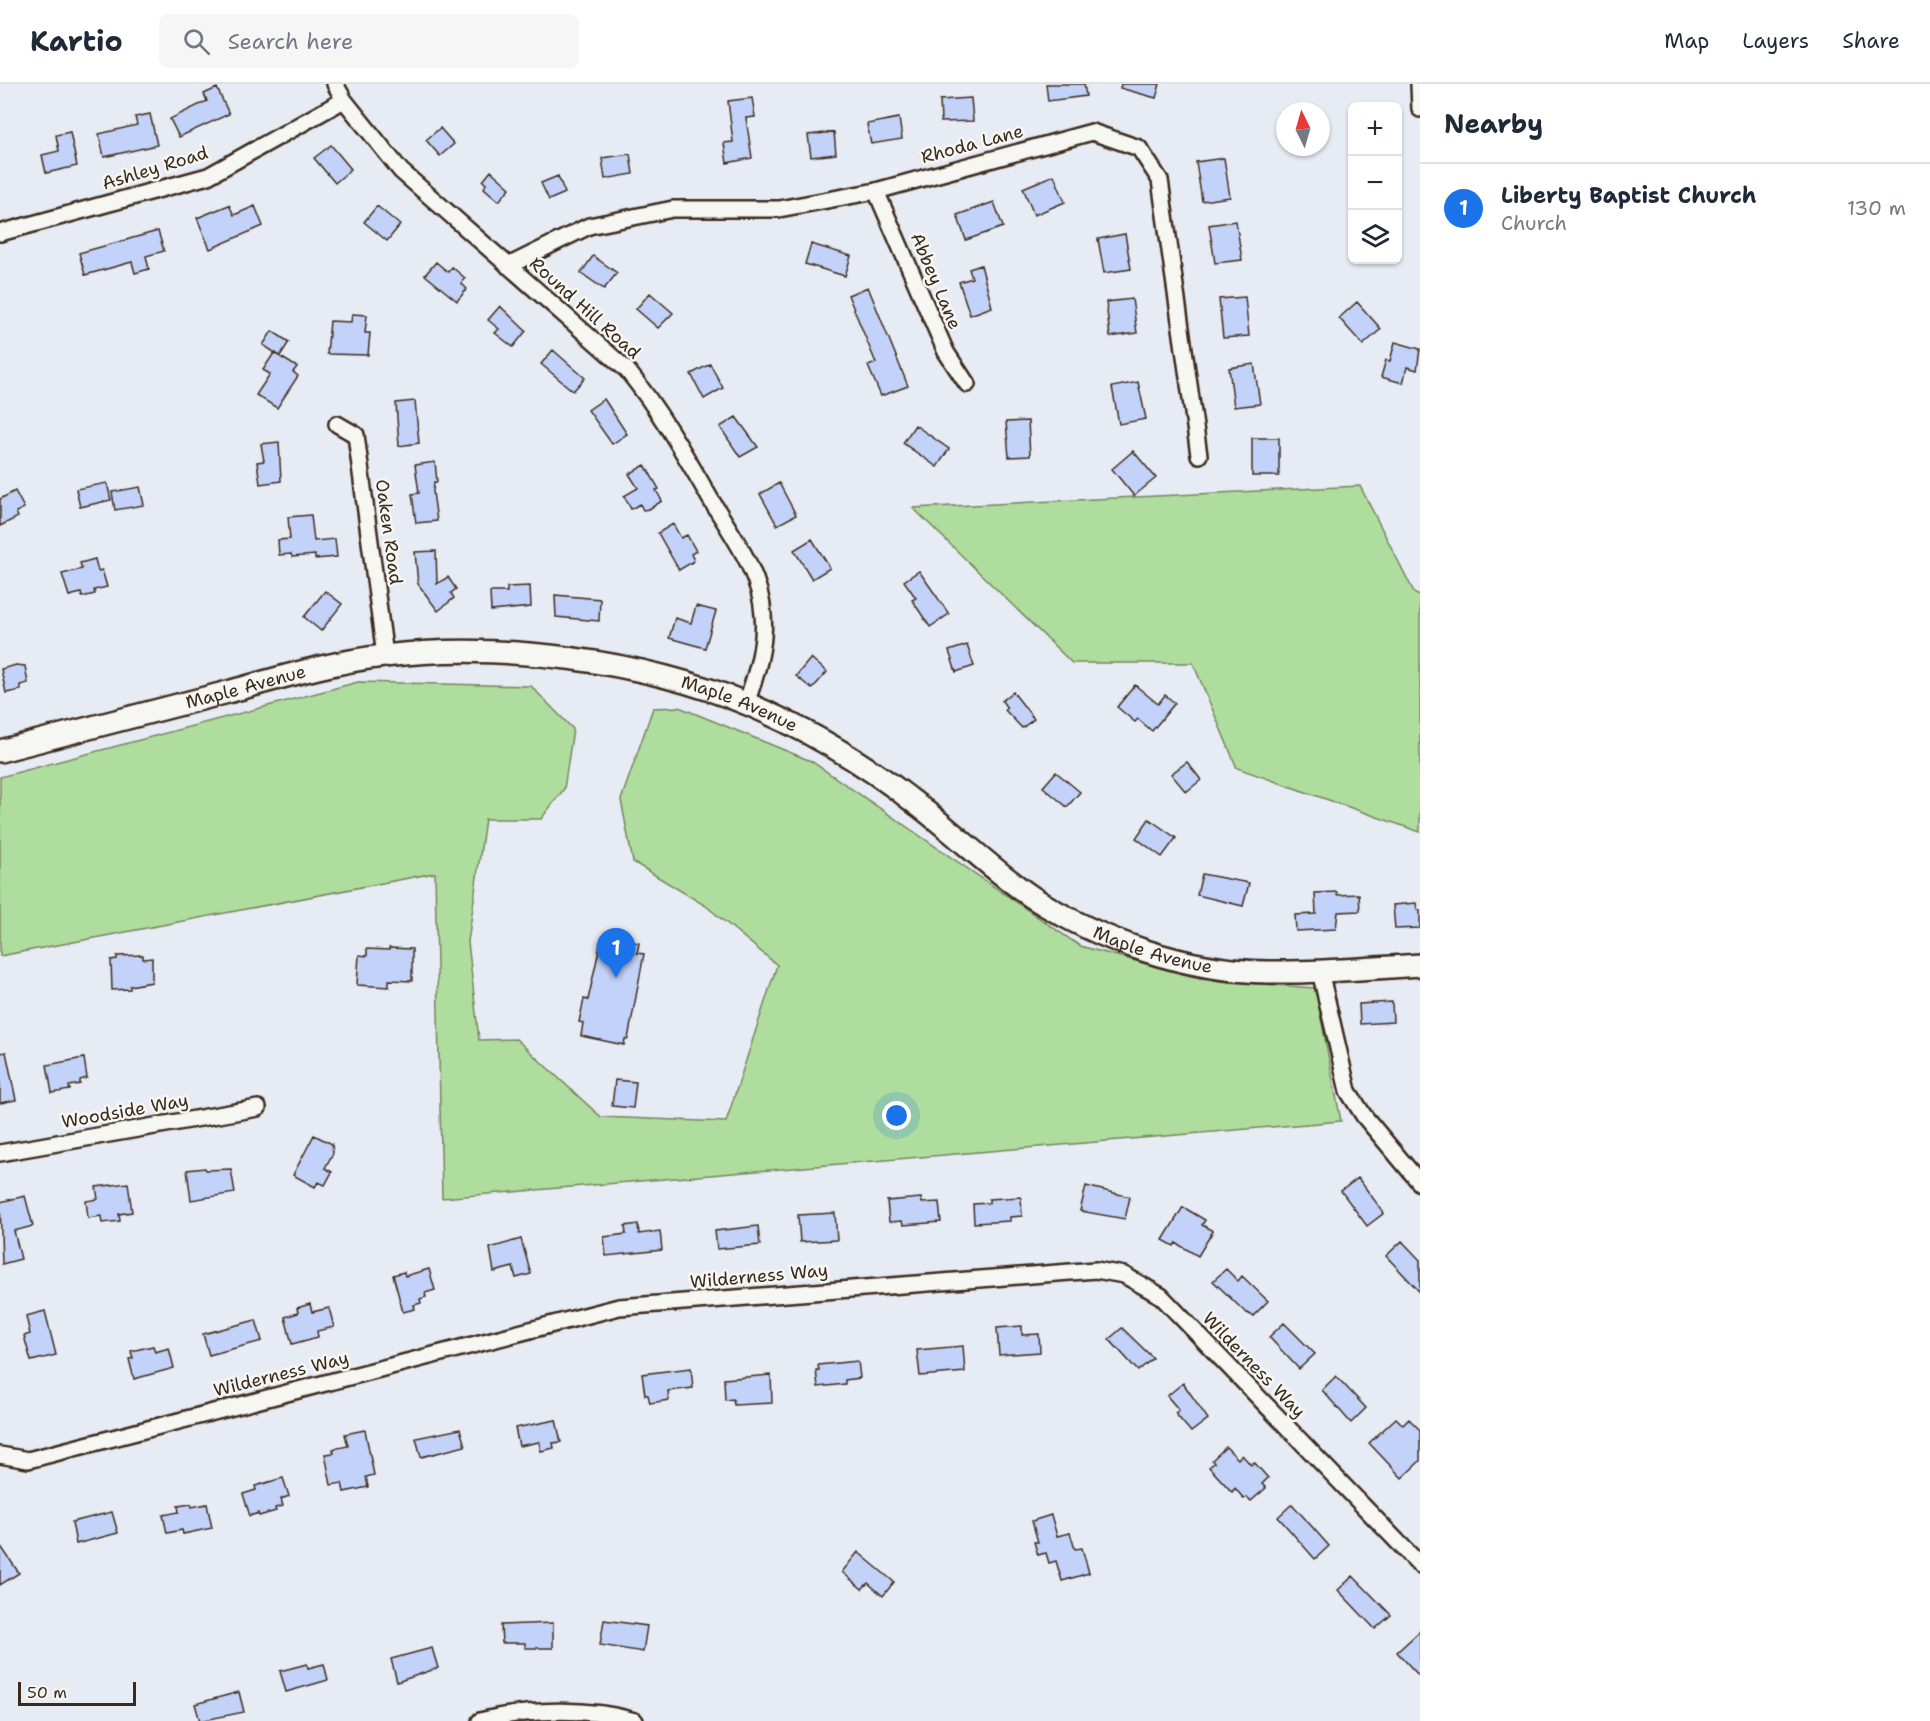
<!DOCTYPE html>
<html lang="en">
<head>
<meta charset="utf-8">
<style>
	:root { --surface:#fff; --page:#f6f6f7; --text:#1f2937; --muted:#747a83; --line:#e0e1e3; --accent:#1a73e8 }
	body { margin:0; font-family:"Shantell Sans",sans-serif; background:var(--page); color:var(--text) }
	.controls { position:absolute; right:18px; top:18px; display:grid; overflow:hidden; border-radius:9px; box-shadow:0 2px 4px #0004 }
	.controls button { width:54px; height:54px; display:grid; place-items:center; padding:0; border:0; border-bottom:2px solid var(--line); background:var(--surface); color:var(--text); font:30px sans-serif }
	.compass { position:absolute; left:1276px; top:18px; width:54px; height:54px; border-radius:50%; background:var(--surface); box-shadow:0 2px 4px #0004; rotate:355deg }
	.scale { position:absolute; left:18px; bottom:15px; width:118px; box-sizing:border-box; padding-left:6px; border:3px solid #3b2a1e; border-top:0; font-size:16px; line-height:21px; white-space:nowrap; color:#3b2a1e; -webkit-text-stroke:4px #f6f6f2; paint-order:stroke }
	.you { position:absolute; left:897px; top:1032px; width:21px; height:21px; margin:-15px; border:4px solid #fff; border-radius:50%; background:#1a73e8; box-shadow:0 0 0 9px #1a73e833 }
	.badge { display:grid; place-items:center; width:39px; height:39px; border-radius:50%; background:var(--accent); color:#fff; font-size:20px; font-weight:700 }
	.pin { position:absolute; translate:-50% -50px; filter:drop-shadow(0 2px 3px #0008) }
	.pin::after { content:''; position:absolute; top:32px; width:21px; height:18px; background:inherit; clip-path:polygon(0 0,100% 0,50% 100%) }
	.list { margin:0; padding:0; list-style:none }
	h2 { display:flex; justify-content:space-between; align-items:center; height:78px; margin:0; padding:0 24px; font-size:26px }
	h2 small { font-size:20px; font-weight:400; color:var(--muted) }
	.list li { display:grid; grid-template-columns:39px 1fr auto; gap:18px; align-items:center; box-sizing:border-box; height:90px; padding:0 24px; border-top:2px solid var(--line) }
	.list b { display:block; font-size:22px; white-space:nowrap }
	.list p { margin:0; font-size:20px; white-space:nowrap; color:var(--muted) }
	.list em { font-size:20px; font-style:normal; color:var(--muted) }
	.icon { flex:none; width:33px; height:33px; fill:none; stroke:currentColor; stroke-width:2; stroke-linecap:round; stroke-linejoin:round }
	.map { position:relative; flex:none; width:1420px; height:1637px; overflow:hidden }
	header { display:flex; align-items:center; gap:36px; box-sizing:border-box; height:84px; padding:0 30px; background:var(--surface); border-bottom:2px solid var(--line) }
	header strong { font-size:28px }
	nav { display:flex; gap:33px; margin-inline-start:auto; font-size:21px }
	.search { width:420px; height:54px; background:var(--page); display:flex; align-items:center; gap:15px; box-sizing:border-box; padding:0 21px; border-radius:9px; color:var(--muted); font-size:22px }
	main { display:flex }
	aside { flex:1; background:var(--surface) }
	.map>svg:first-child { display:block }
	.green { fill:#afdd9d; stroke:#75845e; stroke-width:1.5 }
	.building { fill:#c3d2f9; stroke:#3b2a1e; stroke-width:1.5 }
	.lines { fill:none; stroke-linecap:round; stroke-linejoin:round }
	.street-casing { stroke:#3b2a1e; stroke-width:20 }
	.secondary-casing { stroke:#3b2a1e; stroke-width:26 }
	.street { stroke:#f6f6f2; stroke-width:15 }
	.secondary { stroke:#f6f6f2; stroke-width:21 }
	.labels { text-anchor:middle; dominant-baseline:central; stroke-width:5; stroke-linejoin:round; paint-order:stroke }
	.street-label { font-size:18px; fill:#3b2a1e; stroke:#f6f6f2 }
</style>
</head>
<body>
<header>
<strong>Kartio</strong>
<div class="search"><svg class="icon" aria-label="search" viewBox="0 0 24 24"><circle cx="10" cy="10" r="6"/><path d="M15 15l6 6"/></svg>Search here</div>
<nav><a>Map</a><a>Layers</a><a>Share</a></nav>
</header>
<main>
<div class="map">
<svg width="1420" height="1637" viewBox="0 0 1420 1637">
	<rect width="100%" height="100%" fill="#e7ebf4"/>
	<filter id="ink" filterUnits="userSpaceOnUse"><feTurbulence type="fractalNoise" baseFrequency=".0167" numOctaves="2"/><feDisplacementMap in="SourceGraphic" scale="12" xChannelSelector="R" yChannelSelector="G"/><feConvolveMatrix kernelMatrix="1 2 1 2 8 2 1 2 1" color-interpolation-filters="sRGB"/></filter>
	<g filter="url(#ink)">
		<path class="green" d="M1360,402L1415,510L1420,512V748L1237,684L1193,579H1072L913,424Z
			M358,598L531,602L573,645L564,705L541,735H485L468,858L479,956L516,955L601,1033L726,1038L777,881L706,822L633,778L621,716L653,624L679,623L811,677L1080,862L1206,896L1315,904L1341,1037L442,1114L435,789L0,872V693Z"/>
		<path class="building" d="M1046,0H1084L1086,12L1048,17Z
			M1121,0H1160L1156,14L1120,4Z
			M217,4L229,30L179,53L170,35L207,17L204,10Z
			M752,14L755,33L746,34L752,74L727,79L724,59L733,58L728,17Z
			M971,14L973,37L941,38L940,16Z
			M150,30L157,61L104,73L99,50L137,41L135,33Z
			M899,34L902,55L871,60L867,40Z
			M440,44L454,60L440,72L426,56Z
			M70,48L77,82L46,89L42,71L59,67L56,51Z
			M834,48L836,70L811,73L808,51Z
			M331,61L351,85L335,99L314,74Z
			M630,70L633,90L605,95L602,74Z
			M1224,74L1230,113L1202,117L1196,78Z
			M491,87L510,104L499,117L484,104L486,100L483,97Z
			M1054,91L1065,118L1034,131L1023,104Z
			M558,92L565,109L549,116L541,99Z
			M994,118L1003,143L966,156L957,131Z
			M229,121L234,131L255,122L263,142L210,165L197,134Z
			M377,122L400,141L387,157L364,138Z
			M1236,137L1242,176L1215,179L1209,141Z
			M158,147L164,167L146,172L149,185L135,189L132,178L85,191L79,169Z
			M1125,150L1131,185L1104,189L1098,155Z
			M811,160L851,172L845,192L805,180Z
			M593,172L617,189L604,205L581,189Z
			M436,178L448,188L452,183L465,194L461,199L467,205L457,217L425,191Z
			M981,181L992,223L970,231L959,198L972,194L969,185Z
			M868,203L908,302L881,312L868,282L876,279L848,211Z
			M650,209L673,229L658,244L636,225Z
			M1245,213L1249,252L1223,254L1219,215Z
			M1132,215L1137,249L1110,253L1106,218Z
			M1357,218L1381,245L1363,261L1339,234Z
			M500,222L526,247L513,263L495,249L499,245L488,236Z
			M352,230L367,231L365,249H370L368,271L327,270L330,237L351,238Z
			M272,247L289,258L280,272L263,261Z
			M1395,258L1420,265L1417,286L1407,283L1403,299L1381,293L1386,276L1390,277Z
			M553,266L585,294L573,307L541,280Z
			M274,269L297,283L293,288L298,292L277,324L256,311L270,290L263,286Z
			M710,280L723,304L704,315L691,290Z
			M1254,280L1260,320L1234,323L1229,284Z
			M1138,298L1146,335L1119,340L1112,303Z
			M604,315L627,350L612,360L588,326Z
			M415,317L419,359L399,362L396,319Z
			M736,333L758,363L740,373L720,343Z
			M1028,337L1030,372L1009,373L1006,338Z
			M915,341L949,365L937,383L903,359Z
			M1252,354H1279V392H1252Z
			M279,358L281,397L260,400L257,378L264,377L261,360Z
			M1133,367L1156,394L1134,412L1112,385Z
			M435,378L437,398H434L433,408L437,437L416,439L412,410L419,409L415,381Z
			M645,381L659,405L656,406L662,417L649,425L643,426L640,420L631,425L624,412L638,404L629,390Z
			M107,399L111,416L80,423L76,405Z
			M779,399L796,431L777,441L760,410Z
			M140,403L144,421L115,426L112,408Z
			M15,407L24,424L16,428L18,433L0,442V415Z
			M311,431L314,457L335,455L337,473L315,475V471L292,473L291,470L279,471L278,456L290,455L288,433Z
			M673,440L681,454L687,451L696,467L691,470L694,477L679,486L658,449Z
			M812,455L830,484L812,495L794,466Z
			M436,467L437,500L448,493L456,505L451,509L454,514L438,527L418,500L415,468Z
			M95,475L98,487L102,486L107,503L94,506L95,510L82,513L81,509L69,512L62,490L82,485L80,479Z
			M919,487L949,530L930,543L912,516L916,514L904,497Z
			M530,502L531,523L491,527L490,508H507V503Z
			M325,507L342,520L321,547L304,533Z
			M555,511L600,515L599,537L556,533Z
			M696,522L716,527L705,564L669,554L675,534L691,539Z
			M967,561L974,582L956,588L949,567Z
			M811,574L827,588L812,605L796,592Z
			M16,581L25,582L28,599L20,601L21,606L6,609L1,585Z
			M1135,601L1158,620L1165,611L1175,619L1152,647L1138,635L1135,638L1117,623Z
			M1013,608L1034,635L1022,644L1005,626L1007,624L1002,617Z
			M1187,678L1201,696L1186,708L1171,690Z
			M1056,688L1080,708L1067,723L1043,703Z
			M1149,735L1176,754L1162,773L1136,754Z
			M1202,790L1249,799L1243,822L1197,811Z
			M1337,808V811L1359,810L1360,827L1338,828L1336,845L1296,847L1295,831L1316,830L1315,809Z
			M1416,819L1417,826H1420V844L1395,845L1393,821Z
			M609,853L639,859L637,869L644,870L628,955H625L624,961L581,952L583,939L579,938L584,915L588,916L600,861L607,862Z
			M389,864L412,865V897L389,896V903L357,901L359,871L367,872V865L389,866Z
			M143,871V875L152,874V898L130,902V905L112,906L111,876L117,875V872Z
			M1392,918L1393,938L1360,940L1359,920Z
			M6,968L16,1016L0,1019V969Z
			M84,974L87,994L80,996V1000L69,1002L70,1006L52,1009L47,981Z
			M615,996L636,998L633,1024L612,1022Z
			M314,1051L332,1060L333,1069L325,1084L332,1088L325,1101L318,1098L315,1103L293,1091Z
			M205,1084L206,1086L231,1085L235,1109L191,1116L187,1086Z
			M1358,1094L1384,1129L1367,1142L1341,1107Z
			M128,1099L132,1128L119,1130L120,1137L102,1139L101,1132L88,1134L86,1117L98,1115L96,1103Z
			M1086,1102L1130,1113L1125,1135L1080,1127Z
			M25,1112L33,1142L14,1147L21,1175L2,1180L0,1118Z
			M1021,1113L1022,1132L1010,1133V1137L974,1139L973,1120L989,1119V1115Z
			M921,1114L922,1119L939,1118L941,1138L903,1141L902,1137L889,1138L887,1117Z
			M1183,1123L1205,1136L1202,1141L1213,1147L1198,1172L1176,1159L1174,1162L1163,1156Z
			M835,1129L837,1156L800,1158L798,1131Z
			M638,1140L639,1150L660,1147L662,1166L606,1172L604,1153L626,1150L625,1142Z
			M758,1142L760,1161L717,1165L715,1147Z
			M521,1155L531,1190L516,1194L513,1183L494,1188L490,1164Z
			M1402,1157L1420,1176V1208L1386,1172Z
			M429,1185L435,1206L425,1209L426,1213L420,1215L421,1219L414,1221L415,1225L403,1228L393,1191L404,1188L405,1192Z
			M1226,1185L1238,1197L1242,1192L1268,1217L1253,1232L1245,1228L1213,1197Z
			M310,1220L312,1228L329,1224L334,1243L317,1247L318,1253L292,1260L285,1233L298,1229L297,1224Z
			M45,1227L56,1271L31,1277L24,1252L30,1250L26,1232Z
			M256,1236L262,1257L209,1271L203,1250Z
			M1284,1239L1315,1270L1299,1285L1269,1253Z
			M1022,1242V1251L1039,1250L1040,1268L999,1271L997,1244Z
			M1122,1244L1153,1274L1138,1287L1109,1255Z
			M153,1262L155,1268L169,1264L174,1284L134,1295L129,1275L133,1274L131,1267Z
			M963,1262L965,1288L920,1292L917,1266Z
			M858,1277L860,1294L845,1296V1300L818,1303L816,1286H819L818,1281Z
			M691,1284L693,1304L668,1307L669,1316L650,1319L648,1311H645L642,1290Z
			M771,1291L772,1319L734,1321L733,1315L725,1316L724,1295Z
			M1336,1292L1366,1324L1351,1339L1322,1306Z
			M1183,1299L1208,1335L1191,1348L1175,1329L1179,1326L1167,1312Z
			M1396,1334L1403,1341L1409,1335L1420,1346V1377L1402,1394L1369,1359Z
			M556,1336L561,1358L553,1359L554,1364L541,1367L539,1358L519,1362L515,1344Z
			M460,1345L465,1362L421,1373L416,1354Z
			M365,1346L374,1391L366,1393L368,1403L344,1408L342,1399L331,1401L325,1370L334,1369L333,1365L348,1362L345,1350Z
			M1226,1363L1238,1375L1242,1371L1251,1381L1254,1378L1268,1394L1262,1400L1266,1404L1251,1417L1247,1413L1244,1415L1235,1404L1232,1408L1209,1383L1214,1379L1212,1376Z
			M283,1394L289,1412L281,1415L283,1422L275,1424L276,1427L259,1432L258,1429L250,1432L243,1410L256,1406L255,1402Z
			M191,1420L192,1423L207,1420L212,1444L183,1450L182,1446L167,1449L163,1431L179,1428L178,1422Z
			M1292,1420L1329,1462L1315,1475L1278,1433Z
			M112,1428L118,1449L76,1460L72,1438Z
			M1051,1431L1057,1452L1070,1449L1075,1465L1082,1464L1089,1489L1062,1497L1056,1477L1049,1479L1046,1469L1038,1471L1034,1458H1038L1032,1437Z
			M0,1461L19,1489L0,1501Z
			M858,1468L894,1498L883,1512L868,1499L862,1505L842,1488Z
			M1353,1492L1391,1531L1375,1545L1338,1506Z
			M604,1536L647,1542L643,1568L600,1561Z
			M553,1539V1564H525V1559H502L501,1541Z
			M1420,1547V1593L1397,1568Z
			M432,1564L438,1584L397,1598L391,1575Z
			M307,1580L308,1584L324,1580L328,1596L286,1608L280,1587Z
			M239,1608L244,1628L200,1637L195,1620Z"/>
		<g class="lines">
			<g class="street-casing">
				<path id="street" d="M335,0L344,16L401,87L627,286C660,327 685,371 711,416C732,451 761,489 763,531C766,561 756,591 746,620
					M1419,0L1420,25
					M876,107L946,268L967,300
					M0,149L208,92L344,16
					M508,182L589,142L673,125H779L876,107L1092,48L1139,64L1160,96L1199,371
					M337,340L356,351L385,572
					M1320,887L1348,1007L1364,1032L1420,1099
					M0,1069L258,1024
					M0,1371L28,1376L619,1223L1096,1186L1124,1191L1161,1212L1420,1481
					M480,1637C526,1625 589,1623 635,1637"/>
			</g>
			<g class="secondary-casing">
				<g id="secondary">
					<path id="s1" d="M0,667C76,647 152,627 228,608C279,594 331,578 384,572C500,558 642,576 750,621C810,647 868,681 919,722C957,751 992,786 1032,813C1100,857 1186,887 1268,888C1319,889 1370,884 1420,881"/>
				</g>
			</g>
			<use href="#street" class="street"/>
			<use href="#secondary" class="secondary"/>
		</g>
	</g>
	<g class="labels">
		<g class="street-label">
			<text transform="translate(972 60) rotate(-15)">Rhoda Lane</text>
			<text transform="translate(155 84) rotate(-17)">Ashley Road</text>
			<text transform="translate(936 197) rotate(67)">Abbey Lane</text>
			<text transform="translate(585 224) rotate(42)">Round Hill Road</text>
			<text transform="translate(389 448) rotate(82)">Oaken Road</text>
			<text stroke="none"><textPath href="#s1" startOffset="254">Maple Avenue</textPath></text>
			<text stroke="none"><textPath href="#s1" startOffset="758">Maple Avenue</textPath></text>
			<text stroke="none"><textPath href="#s1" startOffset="1244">Maple Avenue</textPath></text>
			<text transform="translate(125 1027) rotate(-10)">Woodside Way</text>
			<text transform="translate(759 1192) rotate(-5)">Wilderness Way</text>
			<text transform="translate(1254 1281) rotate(46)">Wilderness Way</text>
			<text transform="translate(281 1290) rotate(-14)">Wilderness Way</text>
		</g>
	</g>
</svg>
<div class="controls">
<button>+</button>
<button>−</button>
<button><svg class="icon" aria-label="layers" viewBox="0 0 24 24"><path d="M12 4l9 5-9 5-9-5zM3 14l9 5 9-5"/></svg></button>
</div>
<svg class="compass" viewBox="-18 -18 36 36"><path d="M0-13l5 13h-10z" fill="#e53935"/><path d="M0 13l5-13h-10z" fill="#747a83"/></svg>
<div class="scale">50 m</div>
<div class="you"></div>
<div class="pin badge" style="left:616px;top:894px">1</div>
</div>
<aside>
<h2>Nearby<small></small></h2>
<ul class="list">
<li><span class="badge">1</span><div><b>Liberty Baptist Church</b><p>Church</p></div><em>130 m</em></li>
</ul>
</aside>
</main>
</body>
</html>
